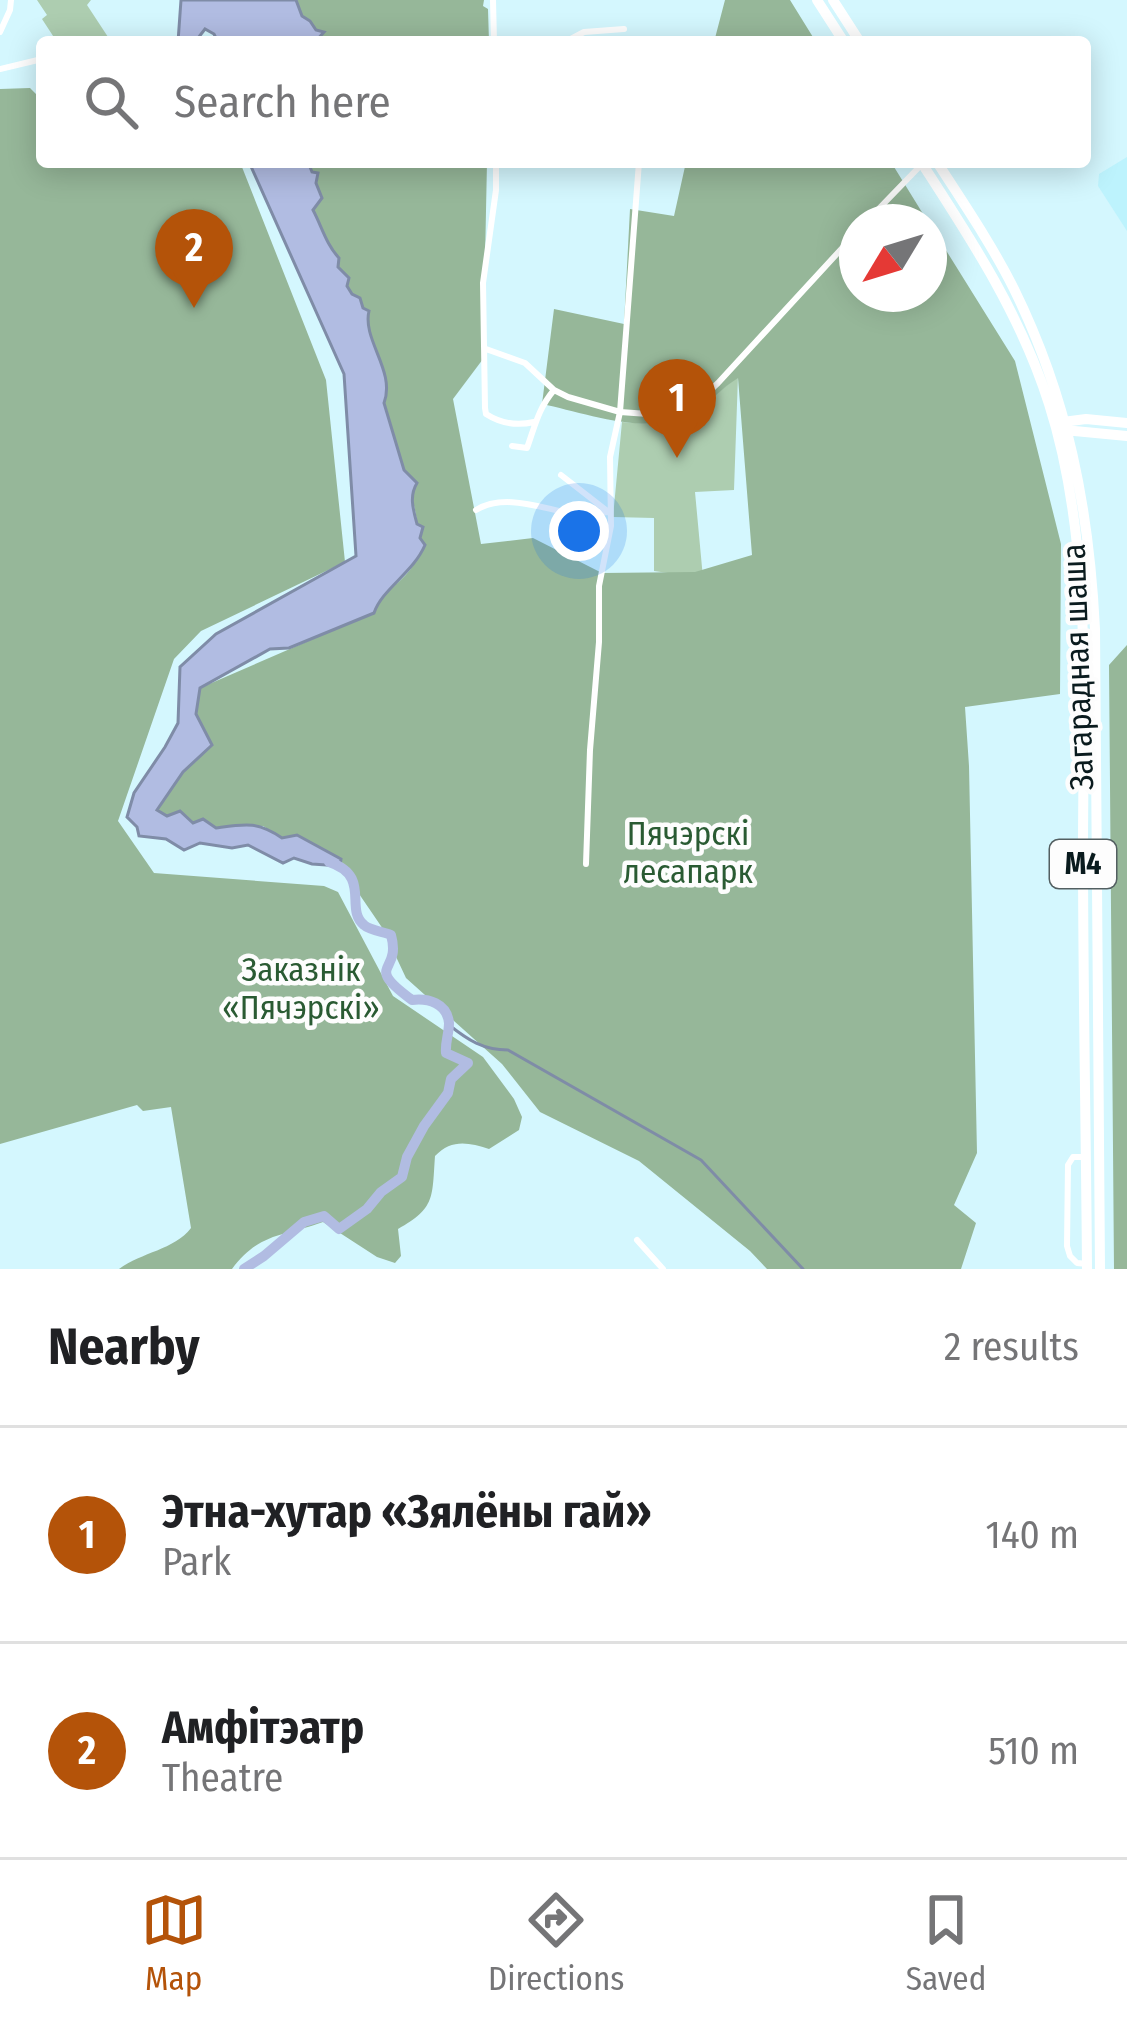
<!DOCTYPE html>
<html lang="en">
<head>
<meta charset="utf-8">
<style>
	:root { --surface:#fff; --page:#f2f2f2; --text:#202124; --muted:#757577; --line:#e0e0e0; --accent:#b45309 }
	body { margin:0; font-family:"Fira Sans Condensed",sans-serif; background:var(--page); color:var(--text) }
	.compass { position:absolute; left:839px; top:204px; width:108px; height:108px; border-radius:50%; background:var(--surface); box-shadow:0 6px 30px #0003; rotate:232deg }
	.you { position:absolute; left:579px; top:531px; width:42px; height:42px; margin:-30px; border:9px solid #fff; border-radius:50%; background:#1a73e8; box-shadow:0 0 0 18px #1a73e833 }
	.badge { display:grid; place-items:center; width:78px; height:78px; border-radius:50%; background:var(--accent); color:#fff; font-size:39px; font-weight:700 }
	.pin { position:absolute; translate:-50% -99px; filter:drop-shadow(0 3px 6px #0008) }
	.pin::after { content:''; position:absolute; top:63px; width:42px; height:36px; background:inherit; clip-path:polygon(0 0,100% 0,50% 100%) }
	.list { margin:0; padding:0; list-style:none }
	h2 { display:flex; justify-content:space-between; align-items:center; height:156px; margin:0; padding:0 48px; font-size:51px }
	h2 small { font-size:39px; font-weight:400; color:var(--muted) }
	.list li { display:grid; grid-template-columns:78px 1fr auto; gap:36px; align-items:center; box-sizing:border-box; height:216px; padding:0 48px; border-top:3px solid var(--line) }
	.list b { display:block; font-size:45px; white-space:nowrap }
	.list p { margin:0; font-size:39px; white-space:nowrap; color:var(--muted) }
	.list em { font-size:39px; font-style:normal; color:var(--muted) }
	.icon { flex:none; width:66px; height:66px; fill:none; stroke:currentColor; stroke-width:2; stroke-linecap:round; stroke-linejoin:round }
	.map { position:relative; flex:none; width:1127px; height:1269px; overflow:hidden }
	.search { position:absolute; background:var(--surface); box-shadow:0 6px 30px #0003; left:36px; right:36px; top:36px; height:132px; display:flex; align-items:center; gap:30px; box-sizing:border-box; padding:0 42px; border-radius:12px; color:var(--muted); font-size:45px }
	.sheet { height:588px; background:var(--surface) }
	nav { display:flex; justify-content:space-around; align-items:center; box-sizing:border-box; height:168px; border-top:3px solid var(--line); background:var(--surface); font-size:33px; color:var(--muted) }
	nav a { display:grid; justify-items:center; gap:6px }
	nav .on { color:var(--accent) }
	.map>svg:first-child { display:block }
	.built { fill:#bdf3fd }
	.green { fill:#adcdb0 }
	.forest { fill:#96b799 }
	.water { fill:#b1bce2; stroke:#7f8ca7; stroke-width:3 }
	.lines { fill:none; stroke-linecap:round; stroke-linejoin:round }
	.stream { stroke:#7f8ca7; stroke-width:3 }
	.river { stroke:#b1bce2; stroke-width:10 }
	.street { stroke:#fff; stroke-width:6 }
	.primary { stroke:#fff; stroke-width:10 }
	.labels { text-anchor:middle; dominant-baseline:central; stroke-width:9; stroke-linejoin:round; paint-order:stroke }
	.shield { fill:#fdfdfd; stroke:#535f61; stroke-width:3 }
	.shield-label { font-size:30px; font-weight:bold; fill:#0a1b1e }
	.street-label { font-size:33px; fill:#0a1b1e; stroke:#fdfdfd }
	.park-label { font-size:33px; fill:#2a5b33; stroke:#fdfdfd }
</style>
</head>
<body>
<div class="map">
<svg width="1127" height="1269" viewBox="0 0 1127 1269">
	<rect width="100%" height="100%" fill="#d4f7fe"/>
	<path class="built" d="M1127,157V231L1098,186L1099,174Z"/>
	<path class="green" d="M37,0H91L87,5L108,37L126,42H57L42,19L47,15Z
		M738,376L734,490L695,492L703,578L654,571V518L613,517L622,422L662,425L695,412Z"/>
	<path class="forest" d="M296,0H484L483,6L488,9L489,42H315L321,37L310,21L302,16Z
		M725,0H790L816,42H714Z
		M30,88L42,100V162H240L326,380L345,562L201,631L174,659L118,821L154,873L324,886L338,892L393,996L483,1057L514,1099L522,1117L519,1130L489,1149C468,1142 451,1139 435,1156C432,1197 436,1208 398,1229L401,1256L395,1263L377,1257L323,1222C284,1236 258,1233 232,1269H119C142,1252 174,1250 191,1228L171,1107L143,1111L137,1105L0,1144V89Z
		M308,162H487L483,359L453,399L481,544L533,538L602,573L695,572L752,555L738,378C723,387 709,403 693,413C653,438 585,413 542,404L554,309L624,324L630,209L674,216L686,162H891L928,222H857V294H929V223L1015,361L1061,544L1060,694L965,707L969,766L977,1153L954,1205L976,1223L961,1269H767L750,1251L639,1161L540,1112L502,1064L406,978L383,929L340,866L341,859L282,838L263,826L235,825L215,828L162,816L157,810L183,772L211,745L196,714L200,688L373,613C380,592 405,582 415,562C429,535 401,460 392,431C389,421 389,412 384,403C395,369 361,339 369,311L363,308L347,286L349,278L338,267L339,258L327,245L324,232L313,210L316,183Z
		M1127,645V1269H1114L1109,665Z"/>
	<path class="water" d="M181,0H296L302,16L310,21L316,30L324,32L315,42H218L214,34L205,29L195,42H178Z
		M249,162H308L312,172L318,173L316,183L322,198L313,210C322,227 326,244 339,258L338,267L349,278L347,286L352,294L360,298L363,308L369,311C362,340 396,371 384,403L404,470L417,483C409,496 413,509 417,524L423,527L420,538L425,545C413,573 382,589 374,613L289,648L270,649L200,688L196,714L212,745L183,772L157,810L167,816L180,811L193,823L203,819L216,828C245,824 257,821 282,838L297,835L341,859L340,866L312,864L294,858L283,863L248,845L232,848L200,843L184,850L166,839L139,836L137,827L127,817L134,793L165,747L178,723L180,667L216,634L356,556L344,374Z"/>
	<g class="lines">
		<path class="stream" d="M449,1025C468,1040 483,1050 508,1050L701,1160L803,1269"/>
		<path class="river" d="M244,1269L264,1256L304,1222L324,1216L339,1229L367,1209L381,1192L402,1177L407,1157L424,1126L448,1093L451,1079L468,1063L446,1053C445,1042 449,1034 449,1023C447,1003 428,998 412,1000C362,963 402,975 391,935C384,932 369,930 364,925C344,909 372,876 329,862"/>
		<path class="street" d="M493,0L494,42
			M0,32L10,10L11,0
			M565,42L584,32L624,29
			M0,69L42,59
			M496,162V190L483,283L485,408L486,414C500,423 517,426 534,422
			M866,222L922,164
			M486,349L525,363L554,390L568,397L620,412L662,415L702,398L718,383L857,232
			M512,446L527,448C535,426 538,409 554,390
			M561,475L606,510
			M476,510C504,493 541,508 570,513C583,514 596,513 609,512
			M586,864L590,750L599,642V586L611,526L610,457L620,412L639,162
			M1086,1157H1073L1068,1165L1067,1246L1070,1256L1077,1263L1087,1264
			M637,1240L663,1269"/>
		<path class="primary" d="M817,0L844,42
			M833,0L860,42
			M921,162C971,239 1021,315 1049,404C1093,541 1083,705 1083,849C1083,989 1086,1129 1087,1269
			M937,162C964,204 992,245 1014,289C1068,399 1089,507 1095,629L1100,1269
			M1063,422L1086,419L1127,423
			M1064,430L1127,436"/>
	</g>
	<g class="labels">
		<rect class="shield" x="1050" y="840" width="66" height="48" rx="9"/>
		<g class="shield-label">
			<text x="1083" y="864">М4</text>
		</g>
		<g class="street-label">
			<text transform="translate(1078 667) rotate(-92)">Загарадная шаша</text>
		</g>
		<g class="park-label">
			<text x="688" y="834">Пячэрскі<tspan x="688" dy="38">лесапарк</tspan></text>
			<text x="301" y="970">Заказнік<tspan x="301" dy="38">«Пячэрскі»</tspan></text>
		</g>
	</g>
</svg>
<svg class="compass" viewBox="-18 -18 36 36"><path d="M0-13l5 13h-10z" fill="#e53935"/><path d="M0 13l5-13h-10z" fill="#757577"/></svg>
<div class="you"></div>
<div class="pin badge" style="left:677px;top:458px">1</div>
<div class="pin badge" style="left:194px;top:308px">2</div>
<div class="search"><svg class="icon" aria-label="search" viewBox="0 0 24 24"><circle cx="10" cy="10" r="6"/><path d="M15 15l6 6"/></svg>Search here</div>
</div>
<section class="sheet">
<h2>Nearby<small>2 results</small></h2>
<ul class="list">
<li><span class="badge">1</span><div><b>Этна-хутар «Зялёны гай»</b><p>Park</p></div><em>140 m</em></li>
<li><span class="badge">2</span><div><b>Амфітэатр</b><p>Theatre</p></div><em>510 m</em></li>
</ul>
</section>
<nav>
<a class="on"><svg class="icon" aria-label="map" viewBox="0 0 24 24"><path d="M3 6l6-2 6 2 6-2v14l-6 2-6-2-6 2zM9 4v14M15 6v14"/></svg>Map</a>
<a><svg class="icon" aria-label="directions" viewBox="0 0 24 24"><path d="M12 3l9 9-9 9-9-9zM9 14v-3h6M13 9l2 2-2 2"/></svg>Directions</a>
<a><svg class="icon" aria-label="saved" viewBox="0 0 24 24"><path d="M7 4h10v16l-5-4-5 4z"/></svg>Saved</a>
</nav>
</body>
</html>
